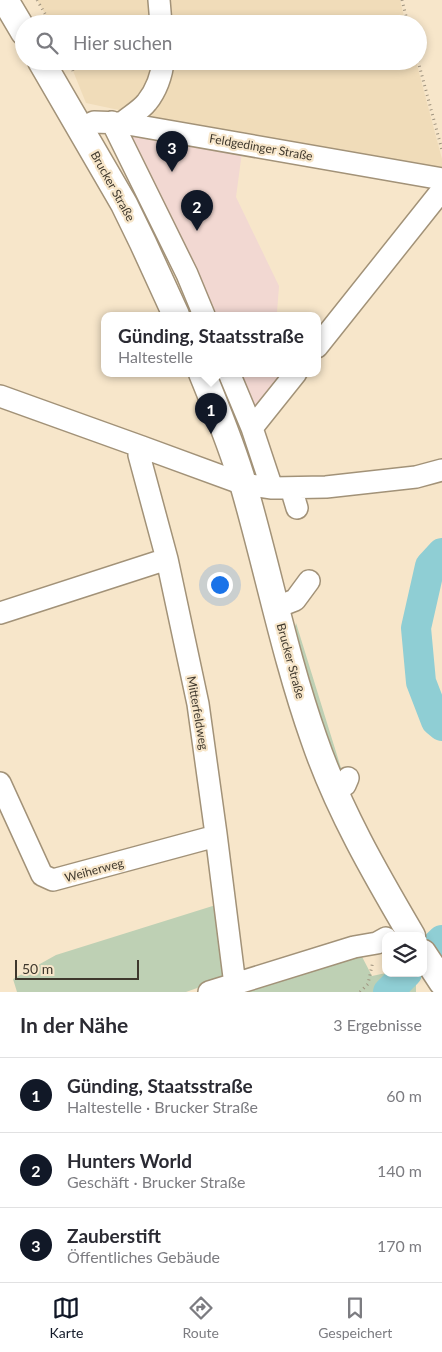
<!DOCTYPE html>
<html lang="de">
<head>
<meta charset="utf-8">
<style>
	:root { --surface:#fff; --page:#f7f7f7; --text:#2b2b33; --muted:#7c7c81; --line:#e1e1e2; --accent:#111827 }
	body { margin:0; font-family:Lato,sans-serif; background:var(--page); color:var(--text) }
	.controls { position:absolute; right:15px; bottom:15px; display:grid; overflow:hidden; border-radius:10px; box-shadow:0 2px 8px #0003 }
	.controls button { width:45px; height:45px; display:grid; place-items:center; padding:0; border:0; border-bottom:1px solid var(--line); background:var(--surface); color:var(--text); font:25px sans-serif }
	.scale { position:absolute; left:15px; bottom:12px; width:124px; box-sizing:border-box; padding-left:5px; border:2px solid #3f382d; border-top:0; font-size:14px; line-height:18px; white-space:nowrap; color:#3f382d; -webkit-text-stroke:4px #f7e6ca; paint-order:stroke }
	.you { position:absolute; left:219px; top:584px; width:18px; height:18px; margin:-12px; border:4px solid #fff; border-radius:50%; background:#1a73e8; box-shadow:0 0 0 8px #1a73e833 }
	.badge { display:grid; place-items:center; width:32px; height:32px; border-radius:50%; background:var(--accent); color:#fff; font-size:16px; font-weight:700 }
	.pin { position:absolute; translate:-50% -41px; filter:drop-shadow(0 1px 2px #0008) }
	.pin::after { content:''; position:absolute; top:26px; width:18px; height:15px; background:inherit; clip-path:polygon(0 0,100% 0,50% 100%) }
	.popup { position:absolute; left:101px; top:312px; width:220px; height:65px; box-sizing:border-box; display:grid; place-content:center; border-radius:10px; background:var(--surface); filter:drop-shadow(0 1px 4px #0005); font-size:16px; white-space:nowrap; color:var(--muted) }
	.popup b { font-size:19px; color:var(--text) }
	.popup::after { content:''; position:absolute; left:50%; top:100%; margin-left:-10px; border:10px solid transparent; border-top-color:var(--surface) }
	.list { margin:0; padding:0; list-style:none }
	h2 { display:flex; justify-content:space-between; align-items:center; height:65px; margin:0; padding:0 20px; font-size:21px }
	h2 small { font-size:16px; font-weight:400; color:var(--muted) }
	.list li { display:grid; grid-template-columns:32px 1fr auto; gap:15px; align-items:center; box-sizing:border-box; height:75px; padding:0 20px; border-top:1px solid var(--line) }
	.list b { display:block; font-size:19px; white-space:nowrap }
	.list p { margin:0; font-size:16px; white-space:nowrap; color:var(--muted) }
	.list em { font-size:16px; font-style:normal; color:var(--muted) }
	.icon { flex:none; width:28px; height:28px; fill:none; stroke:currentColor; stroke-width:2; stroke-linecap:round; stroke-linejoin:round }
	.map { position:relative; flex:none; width:442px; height:992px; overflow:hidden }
	.search { position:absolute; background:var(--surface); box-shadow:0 2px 8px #0003; left:15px; right:15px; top:15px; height:55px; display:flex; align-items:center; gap:12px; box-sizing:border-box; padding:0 18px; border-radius:28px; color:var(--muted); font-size:19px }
	.sheet { height:290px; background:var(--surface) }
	nav { display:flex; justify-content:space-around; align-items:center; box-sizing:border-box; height:70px; border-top:1px solid var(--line); background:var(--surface); font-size:14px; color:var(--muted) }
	nav a { display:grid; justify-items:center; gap:2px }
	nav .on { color:var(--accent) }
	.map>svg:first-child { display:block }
	.commercial { fill:#f2d8d2 }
	.built { fill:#f0dcb9 }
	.green { fill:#bed0b4 }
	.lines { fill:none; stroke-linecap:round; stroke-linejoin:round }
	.river { stroke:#8fced4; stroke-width:30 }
	.minor-casing { stroke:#a29278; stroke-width:24 }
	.major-casing { stroke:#a29278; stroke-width:29 }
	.path { stroke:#9e927e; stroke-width:3; stroke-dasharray:1 4; stroke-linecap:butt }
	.minor { stroke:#fff; stroke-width:21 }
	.major { stroke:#fff; stroke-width:26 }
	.labels { text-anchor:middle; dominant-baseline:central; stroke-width:4.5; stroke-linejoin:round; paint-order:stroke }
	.street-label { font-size:12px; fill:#3f382d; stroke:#f7e6ca }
</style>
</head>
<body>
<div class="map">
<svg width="442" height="992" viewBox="0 0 442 992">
	<rect width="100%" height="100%" fill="#f7e6ca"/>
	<path class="commercial" d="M125,134L242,152L236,197L279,286L277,312L279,315H211Z
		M235,373H289L253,417Z"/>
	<path class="built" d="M37,0H400L406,24H51Z
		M69,61H416L442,159V179L86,103Z"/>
	<path class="green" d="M296,623L341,768L344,780L328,744L294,631Z
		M219,904L228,977L186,992H17L13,979L56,955Z
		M358,949L372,976L386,973H409L416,983V992H241Z"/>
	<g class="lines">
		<path class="river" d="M442,553L430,566L416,628L421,682L436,721L442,726
			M423,958L442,940
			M388,992L407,973"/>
		<g class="minor-casing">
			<path id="minor" d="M159,0L161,24
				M112,122L187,274L204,315
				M122,123C130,116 141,110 147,102C156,91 162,75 163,61
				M81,128L94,122L122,123L442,179
				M317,347L442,190
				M229,373L252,428L272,488
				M0,396L142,447L243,484L272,488L326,487L416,477L442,470
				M252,428L296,373
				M142,447L139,455L167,559L198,704L216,834L235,985
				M291,488L297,508
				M277,607L295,600L309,581
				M0,613L167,559
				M0,783L42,875L53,880L216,836
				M334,792L345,785L348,778
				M209,992L354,947L377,943L386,938"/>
		</g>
		<g class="major-casing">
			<path id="major" d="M5,0L24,32
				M41,61L124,204L143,243L176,315
				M202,373C217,410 233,448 244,487C268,570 285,657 314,739C338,809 375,873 412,936
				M423,953L442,982"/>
		</g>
		<path class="path" d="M37,0L51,24
			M402,0L408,24
			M69,61L73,71
			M418,61L442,150
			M360,992L368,984L373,961"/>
		<use href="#minor" class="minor"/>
		<use href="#major" class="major"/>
	</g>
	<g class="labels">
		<g class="street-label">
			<text transform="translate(261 147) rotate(10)">Feldgedinger Straße</text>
			<text transform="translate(113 186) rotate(61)">Brucker Straße</text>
			<text transform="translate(291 661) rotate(75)">Brucker Straße</text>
			<text transform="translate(198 713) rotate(80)">Mitterfeldweg</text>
			<text transform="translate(94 870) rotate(-15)">Weiherweg</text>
		</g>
	</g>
</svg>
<div class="controls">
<button><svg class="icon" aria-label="layers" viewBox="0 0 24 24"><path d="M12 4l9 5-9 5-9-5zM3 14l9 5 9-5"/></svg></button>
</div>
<div class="scale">50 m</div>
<div class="you"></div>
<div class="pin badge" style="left:211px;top:434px">1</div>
<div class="popup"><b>Günding, Staatsstraße</b>Haltestelle</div>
<div class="pin badge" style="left:197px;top:231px">2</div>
<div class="pin badge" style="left:172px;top:172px">3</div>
<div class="search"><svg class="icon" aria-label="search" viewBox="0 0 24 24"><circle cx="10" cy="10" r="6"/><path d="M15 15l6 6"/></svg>Hier suchen</div>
</div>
<section class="sheet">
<h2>In der Nähe<small>3 Ergebnisse</small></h2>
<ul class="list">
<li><span class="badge">1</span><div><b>Günding, Staatsstraße</b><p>Haltestelle · Brucker Straße</p></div><em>60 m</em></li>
<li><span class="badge">2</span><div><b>Hunters World</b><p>Geschäft · Brucker Straße</p></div><em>140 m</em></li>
<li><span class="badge">3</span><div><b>Zauberstift</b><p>Öffentliches Gebäude</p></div><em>170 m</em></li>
</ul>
</section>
<nav>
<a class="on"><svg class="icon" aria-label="map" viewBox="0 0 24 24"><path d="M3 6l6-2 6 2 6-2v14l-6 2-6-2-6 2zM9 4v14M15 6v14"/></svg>Karte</a>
<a><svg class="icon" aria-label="directions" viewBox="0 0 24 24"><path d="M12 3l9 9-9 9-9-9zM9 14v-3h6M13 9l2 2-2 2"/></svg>Route</a>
<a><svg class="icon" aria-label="saved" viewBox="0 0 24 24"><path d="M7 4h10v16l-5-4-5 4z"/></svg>Gespeichert</a>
</nav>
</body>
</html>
